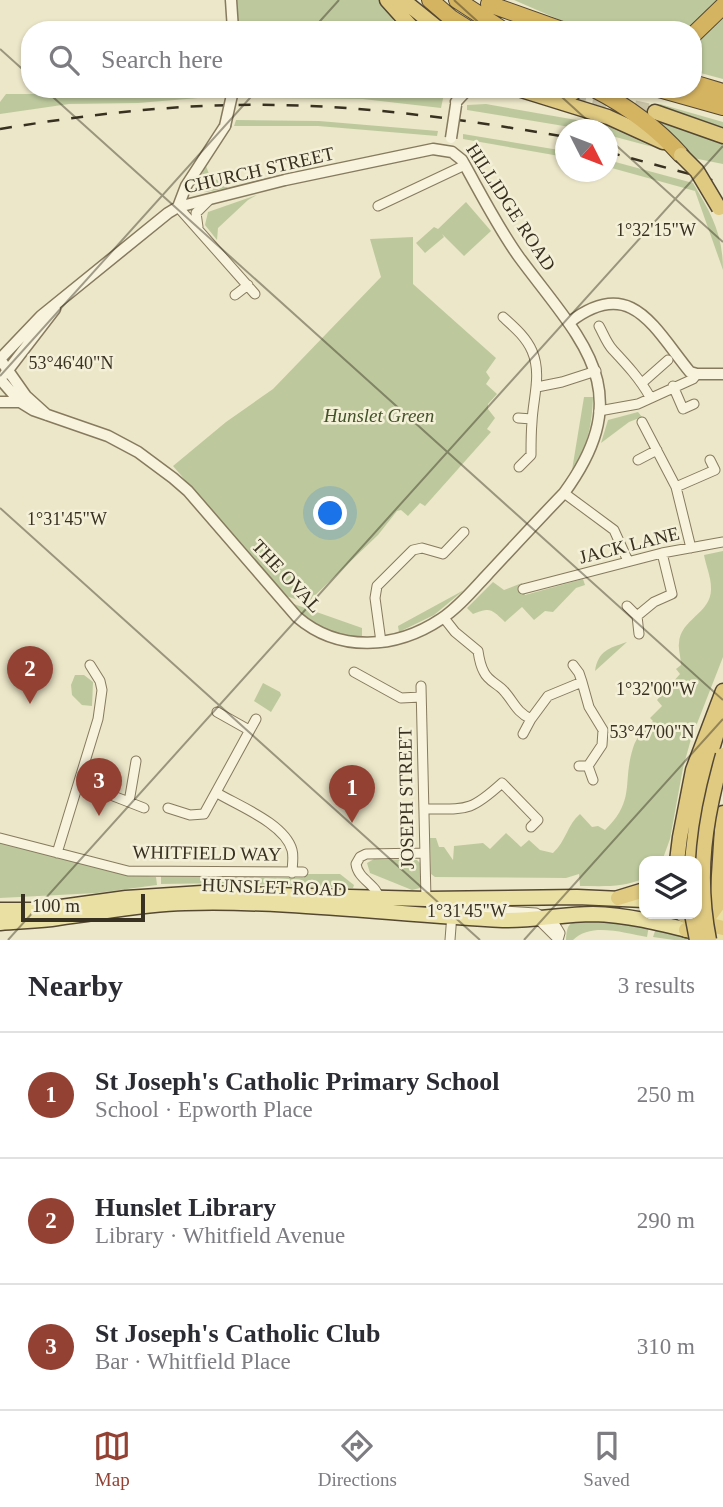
<!DOCTYPE html>
<html lang="en">
<head>
<meta charset="utf-8">
<style>
	:root { --surface:#fff; --page:#f2f2f3; --text:#2b2b33; --muted:#7c7c81; --line:#e1e1e2; --accent:#924133 }
	body { margin:0; font-family:"Times New Roman",serif; background:var(--page); color:var(--text) }
	.controls { position:absolute; right:21px; bottom:21px; display:grid; overflow:hidden; border-radius:14px; box-shadow:0 2px 5px #0004 }
	.controls button { width:63px; height:63px; display:grid; place-items:center; padding:0; border:0; border-bottom:2px solid var(--line); background:var(--surface); color:var(--text); font:35px sans-serif }
	.compass { position:absolute; left:555px; top:119px; width:63px; height:63px; border-radius:50%; background:var(--surface); box-shadow:0 2px 5px #0004; rotate:132deg }
	.scale { position:absolute; left:21px; bottom:18px; width:124px; box-sizing:border-box; padding-left:7px; border:4px solid #383021; border-top:0; font-size:19px; line-height:24px; white-space:nowrap; color:#383021; -webkit-text-stroke:5px #f4f0d8; paint-order:stroke }
	.you { position:absolute; left:331px; top:514px; width:24px; height:24px; margin:-18px; border:5px solid #fff; border-radius:50%; background:#1a73e8; box-shadow:0 0 0 10px #1a73e833 }
	.badge { display:grid; place-items:center; width:46px; height:46px; border-radius:50%; background:var(--accent); color:#fff; font-size:23px; font-weight:700 }
	.pin { position:absolute; translate:-50% -58px; filter:drop-shadow(0 2px 4px #0008) }
	.pin::after { content:''; position:absolute; top:37px; width:24px; height:21px; background:inherit; clip-path:polygon(0 0,100% 0,50% 100%) }
	.list { margin:0; padding:0; list-style:none }
	h2 { display:flex; justify-content:space-between; align-items:center; height:91px; margin:0; padding:0 28px; font-size:30px }
	h2 small { font-size:23px; font-weight:400; color:var(--muted) }
	.list li { display:grid; grid-template-columns:46px 1fr auto; gap:21px; align-items:center; box-sizing:border-box; height:126px; padding:0 28px; border-top:2px solid var(--line) }
	.list b { display:block; font-size:26px; white-space:nowrap }
	.list p { margin:0; font-size:23px; white-space:nowrap; color:var(--muted) }
	.list em { font-size:23px; font-style:normal; color:var(--muted) }
	.icon { flex:none; width:38px; height:38px; fill:none; stroke:currentColor; stroke-width:2; stroke-linecap:round; stroke-linejoin:round }
	.map { position:relative; flex:none; width:723px; height:940px; overflow:hidden }
	.search { position:absolute; background:var(--surface); box-shadow:0 2px 5px #0004; left:21px; right:21px; top:21px; height:77px; display:flex; align-items:center; gap:18px; box-sizing:border-box; padding:0 24px; border-radius:28px; color:var(--muted); font-size:26px }
	.sheet { height:469px; background:var(--surface) }
	nav { display:flex; justify-content:space-around; align-items:center; box-sizing:border-box; height:98px; border-top:2px solid var(--line); background:var(--surface); font-size:19px; color:var(--muted) }
	nav a { display:grid; justify-items:center; gap:4px }
	nav .on { color:var(--accent) }
	.map>svg:first-child { display:block }
	.green { fill:#bdc99d }
	.lines { fill:none; stroke-linecap:round; stroke-linejoin:round }
	.trunk-tunnel { stroke:#c8c2a7; stroke-width:14; stroke-dasharray:14 7; stroke-linecap:butt }
	.minor-casing { stroke:#877a5f; stroke-width:11 }
	.tertiary-casing { stroke:#877a5f; stroke-width:13 }
	.primary-casing { stroke:#554832; stroke-width:17 }
	.trunk-casing { stroke:#554832; stroke-width:17 }
	.motorway-casing { stroke:#554832; stroke-width:18 }
	.minor { stroke:#f7f3dc; stroke-width:9 }
	.tertiary { stroke:#f7f3dc; stroke-width:10 }
	.primary { stroke:#ebe0a4; stroke-width:14 }
	.trunk { stroke:#e0ca82; stroke-width:14 }
	.motorway { stroke:#d4b361; stroke-width:16 }
	.rail { stroke:#383021; stroke-width:2.5; stroke-dasharray:12 12; stroke-linecap:butt }
	.tertiary-bridge-casing { stroke:#877a5f; stroke-width:13; stroke-linecap:butt }
	.trunk-bridge-casing { stroke:#554832; stroke-width:17; stroke-linecap:butt }
	.tertiary-bridge { stroke:#f7f3dc; stroke-width:10 }
	.trunk-bridge { stroke:#e0ca82; stroke-width:14 }
	.ticks { fill:none; stroke:#383021; stroke-width:2; stroke-opacity:0.45 }
	.labels { text-anchor:middle; dominant-baseline:central; stroke-width:5; stroke-linejoin:round; paint-order:stroke }
	.street-label { font-size:19px; fill:#383021; stroke:#f4f0d8 }
	.park-label { font-size:19px; font-style:italic; fill:#425329; stroke:#f4f0d8 }
	.ticks-label { font-size:18px; text-anchor:middle; fill:#383021; stroke:#f4f0d8; stroke-width:5; stroke-linejoin:round; paint-order:stroke }
</style>
</head>
<body>
<div class="map">
<svg width="723" height="940" viewBox="0 0 723 940">
	<rect width="100%" height="100%" fill="#ece7c9"/>
	<path class="green" d="M237,0H379L393,17L395,30H238Z
		M514,0H722L688,30H583Z
		M723,11V79L693,71V38Z
		M119,89H223V96L138,103L69,104L0,114V102L6,94H120Z
		M239,89H445L441,108L363,99L265,98L264,94H239Z
		M486,104L605,125L653,147L608,135V130L582,129L467,110V105Z
		M660,104L723,122V129L659,107Z
		M236,120L319,121L438,131L437,136L318,126H234Z
		M660,120L723,143V164L693,158L659,123Z
		M463,134L565,151V157L463,139Z
		M608,160L693,183C711,213 723,234 723,270L695,191L608,167Z
		M206,166L209,174L228,188L206,192L198,191L197,183Z
		M257,195L248,200L218,228L217,240L205,225L208,212Z
		M466,202L491,231L464,256L442,234L444,237L425,253L416,243L434,227L438,229Z
		M413,237V284L496,358L486,372L490,378L486,384L497,394L488,404V409L495,418L487,429L491,432L425,506L420,503L408,516L401,510L397,511L378,535L307,603L286,596L173,466L226,422L273,389L381,277L370,239Z
		M584,397H593C592,424 588,447 572,470Z
		M638,412L642,417L629,422L601,443L608,420Z
		M723,551V657L691,739L683,768L670,839L662,861H644V878C624,888 602,886 580,886L579,874L566,878L435,877L431,874L430,838H436L439,847H444L453,860L454,846L483,843L490,849L506,833L521,847L529,840L540,850L553,853C566,841 567,825 580,814L592,827L598,826L605,830C636,800 622,783 633,748C636,737 645,729 653,721L650,718L662,706L657,700L680,674L676,669L681,665C681,658 678,649 679,643C680,619 712,613 711,588C711,577 706,566 704,555Z
		M583,579L585,585L576,588L553,612L545,611L534,620L522,607L505,622C491,609 491,607 473,614L467,608L493,582L504,590L522,583L525,595Z
		M464,590L434,615L399,632L398,626Z
		M291,603L362,628V637C334,636 310,623 291,603Z
		M627,642L595,671C598,651 609,648 627,642Z
		M75,675H84L93,682L92,706L82,705L72,695L71,685Z
		M263,683L280,692L281,695L271,712L254,701Z
		M0,839L114,872L156,877L157,885L97,893L0,898Z
		M374,859L417,860L421,864L420,888L412,890L370,873L367,863Z
		M305,874H340L354,885L353,888L233,883L161,884V876L304,878Z
		M583,919L649,926L647,937C624,933 591,922 573,940H566C567,926 568,922 583,919Z
		M656,928L705,940H674L653,937Z"/>
	<g class="lines">
		<path class="trunk-tunnel" d="M573,93L655,112"/>
		<g class="minor-casing">
			<path id="minor" d="M378,206L465,165
				M178,207L255,294
				M198,227L196,213L208,201
				M235,295L248,285
				M503,317C514,327 526,337 532,351C542,374 533,398 532,422C531,433 531,444 531,455L519,467
				M599,326C603,333 607,344 613,350C627,365 640,379 650,397
				M642,383L668,360
				M673,386L683,409L694,404
				M537,387L562,382L596,371
				M599,411L638,404L693,379L697,374
				M518,418L532,419
				M642,422L676,487L691,548
				M638,460L657,450
				M676,487L715,470L710,460
				M564,493L614,530L628,561
				M523,589L662,553L723,542
				M627,606L637,616L639,634
				M637,616L654,602L672,594L662,553
				M444,618L455,632L478,651C479,658 480,665 484,672C488,681 498,684 504,691C514,702 516,712 531,719L548,696L582,682L589,707L603,730L602,745L588,766
				M381,642L375,598L377,586L413,550L422,548L443,554L464,532
				M573,665L579,673L582,682
				M354,672L401,698L421,697
				M421,686L426,899H428
				M217,712L249,730
				M523,734L531,719
				M579,766H588L593,780
				M80,783L144,808
				M217,793C239,806 285,824 292,850C294,857 292,866 292,873
				M129,802L136,761
				M168,808L190,815L204,814L256,719
				M425,809C467,809 470,812 502,783L538,820L531,827
				M0,838L128,871L303,872
				M57,853L98,719L102,690L100,681L90,665
				M380,900C377,884 358,880 356,864L360,857L366,854L425,853
				M442,903L487,910L536,913L554,923L560,933L558,940
				M539,920L558,939
				M450,940L452,914"/>
		</g>
		<g class="tertiary-casing">
			<path id="tertiary" d="M231,0L233,30
				M456,102L468,89
				M178,207L186,186L225,126
				M570,322C631,275 654,328 690,372L697,374H723
				M5,374L55,309
				M0,379L20,402L33,410L108,436L138,452L173,478L188,491L297,617C339,653 396,649 441,619C458,608 473,590 487,575C513,547 538,520 564,493C640,389 581,341 519,257C497,226 480,192 462,160L452,152L433,149L285,180L178,207L168,213L41,316L0,359L26,396L47,415
				M0,402H20"/>
		</g>
		<g class="primary-casing">
			<path id="primary" d="M697,909L723,915
				M0,910H39L126,898L202,893L426,899L577,897L644,900
				M0,923C19,921 39,921 58,918C100,913 142,904 185,903C291,900 397,915 503,920C533,921 563,914 593,914C637,915 680,929 723,939"/>
		</g>
		<g class="trunk-casing">
			<path id="trunk" d="M387,0L414,30
				M403,0L440,30
				M518,89L608,117L663,142
				M562,89L573,93
				M655,112L723,136
				M677,861L680,837L693,770L723,691
				M692,861C697,811 705,763 723,716
				M618,898L644,890
				M682,914L695,921L723,928
				M686,930L704,924L717,906L723,813"/>
		</g>
		<g class="motorway-casing">
			<path id="motorway" d="M430,0L451,18L470,30
				M457,0L503,30
				M489,4L562,30
				M693,35L723,6
				M693,83L723,92
				M594,89C627,106 656,127 681,155
				M659,89L723,107"/>
		</g>
		<use href="#minor" class="minor"/>
		<use href="#tertiary" class="tertiary"/>
		<use href="#primary" class="primary"/>
		<use href="#trunk" class="trunk"/>
		<use href="#motorway" class="motorway"/>
		<path class="rail" d="M0,129C79,116 158,106 238,105C348,103 457,118 566,137
			M608,152L723,183"/>
		<g class="tertiary-bridge-casing">
			<path id="tertiary-bridge" d="M225,126L232,95
				M451,138L456,105"/>
		</g>
		<g class="trunk-bridge-casing">
			<path id="trunk-bridge" d="M681,155L697,171L719,208
				M692,914L697,940
				M709,940C696,875 705,818 723,755"/>
		</g>
		<use href="#tertiary-bridge" class="tertiary-bridge"/>
		<use href="#trunk-bridge" class="trunk-bridge"/>
	</g>
	<path class="ticks" d="M454,0L487,30M312,30L339,0M0,49L30,76M44,89L723,700M553,89L598,130M608,138L723,242M0,376L258,89M0,508L480,940M8,940L723,146M524,940L723,719"/>
	<g class="labels">
		<g class="street-label">
			<text transform="translate(259 170) rotate(-13)">CHURCH STREET</text>
			<text transform="translate(511 207) rotate(57)">HILLIDGE ROAD</text>
			<text transform="translate(629 545) rotate(-14)">JACK LANE</text>
			<text transform="translate(287 576) rotate(47)">THE OVAL</text>
			<text transform="translate(406 798) rotate(-91)">JOSEPH STREET</text>
			<text transform="translate(207 853) rotate(1)">WHITFIELD WAY</text>
			<text transform="translate(274 887) rotate(2)">HUNSLET ROAD</text>
		</g>
		<g class="park-label">
			<text x="379" y="415">Hunslet Green</text>
		</g>
	</g>
	<g class="ticks-label">
		<text x="656" y="236">1°32'15"W</text>
		<text x="71" y="369">53°46'40"N</text>
		<text x="67" y="525">1°31'45"W</text>
		<text x="656" y="695">1°32'00"W</text>
		<text x="652" y="738">53°47'00"N</text>
		<text x="467" y="917">1°31'45"W</text>
	</g>
</svg>
<div class="controls">
<button><svg class="icon" aria-label="layers" viewBox="0 0 24 24"><path d="M12 4l9 5-9 5-9-5zM3 14l9 5 9-5"/></svg></button>
</div>
<svg class="compass" viewBox="-18 -18 36 36"><path d="M0-13l5 13h-10z" fill="#e53935"/><path d="M0 13l5-13h-10z" fill="#7c7c81"/></svg>
<div class="scale">100 m</div>
<div class="you"></div>
<div class="pin badge" style="left:352px;top:823px">1</div>
<div class="pin badge" style="left:30px;top:704px">2</div>
<div class="pin badge" style="left:99px;top:816px">3</div>
<div class="search"><svg class="icon" aria-label="search" viewBox="0 0 24 24"><circle cx="10" cy="10" r="6"/><path d="M15 15l6 6"/></svg>Search here</div>
</div>
<section class="sheet">
<h2>Nearby<small>3 results</small></h2>
<ul class="list">
<li><span class="badge">1</span><div><b>St Joseph's Catholic Primary School</b><p>School · Epworth Place</p></div><em>250 m</em></li>
<li><span class="badge">2</span><div><b>Hunslet Library</b><p>Library · Whitfield Avenue</p></div><em>290 m</em></li>
<li><span class="badge">3</span><div><b>St Joseph's Catholic Club</b><p>Bar · Whitfield Place</p></div><em>310 m</em></li>
</ul>
</section>
<nav>
<a class="on"><svg class="icon" aria-label="map" viewBox="0 0 24 24"><path d="M3 6l6-2 6 2 6-2v14l-6 2-6-2-6 2zM9 4v14M15 6v14"/></svg>Map</a>
<a><svg class="icon" aria-label="directions" viewBox="0 0 24 24"><path d="M12 3l9 9-9 9-9-9zM9 14v-3h6M13 9l2 2-2 2"/></svg>Directions</a>
<a><svg class="icon" aria-label="saved" viewBox="0 0 24 24"><path d="M7 4h10v16l-5-4-5 4z"/></svg>Saved</a>
</nav>
</body>
</html>
